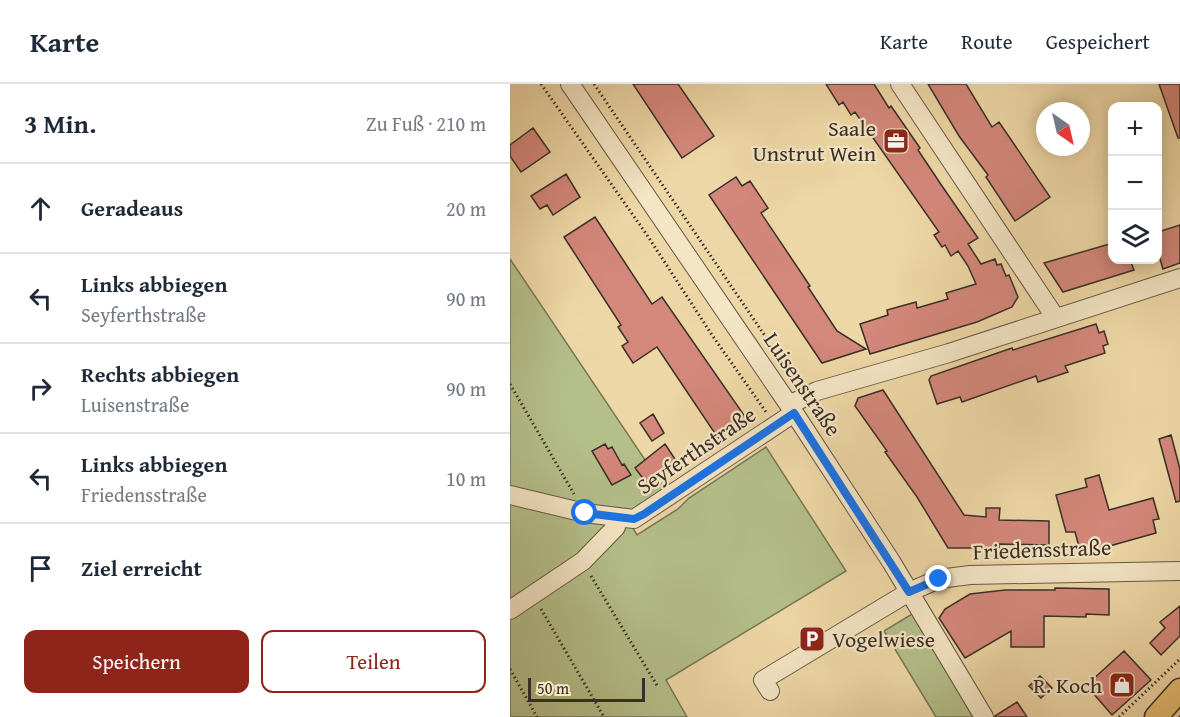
<!DOCTYPE html>
<html lang="de">
<head>
<meta charset="utf-8">
<style>
	:root { --surface:#fff; --page:#f6f6f7; --text:#1f2937; --muted:#747a83; --line:#e0e1e3; --accent:#8f2418 }
	body { margin:0; font-family:"Gentium Book Plus",serif; background:var(--page); color:var(--text) }
	.controls { position:absolute; right:18px; top:18px; display:grid; overflow:hidden; border-radius:12px; box-shadow:0 3px 15px #0003 }
	.controls button { width:54px; height:54px; display:grid; place-items:center; padding:0; border:0; border-bottom:2px solid var(--line); background:var(--surface); color:var(--text); font:30px sans-serif }
	.compass { position:absolute; left:526px; top:18px; width:54px; height:54px; border-radius:50%; background:var(--surface); box-shadow:0 3px 15px #0003; rotate:146deg }
	.scale { position:absolute; left:18px; bottom:15px; width:117px; box-sizing:border-box; padding-left:6px; border:3px solid #382f26; border-top:0; font-size:16px; line-height:21px; white-space:nowrap; color:#382f26; -webkit-text-stroke:4px #f4e5c5; paint-order:stroke }
	.stop { position:absolute; width:18px; height:18px; margin:-14px; border:4px solid #1a73e8; border-radius:50%; background:#fff }
	.stop.end { background:#1a73e8; border-color:#fff; box-shadow:0 2px 6px #0008 }
	.list { margin:0; padding:0; list-style:none }
	h2 { display:flex; justify-content:space-between; align-items:center; height:78px; margin:0; padding:0 24px; font-size:26px }
	h2 small { font-size:20px; font-weight:400; color:var(--muted) }
	.list li { display:grid; grid-template-columns:39px 1fr auto; gap:18px; align-items:center; box-sizing:border-box; height:90px; padding:0 24px; border-top:2px solid var(--line) }
	.list b { display:block; font-size:22px; white-space:nowrap }
	.list p { margin:0; font-size:20px; white-space:nowrap; color:var(--muted) }
	.list em { font-size:20px; font-style:normal; color:var(--muted) }
	.actions { display:flex; gap:12px; padding:18px 24px }
	.actions a { flex:1; padding:14px 0; border:2px solid var(--accent); border-radius:12px; text-align:center; font-size:21px; color:var(--accent) }
	.actions .main { background:var(--accent); color:#fff }
	.icon { flex:none; width:33px; height:33px; fill:none; stroke:currentColor; stroke-width:2; stroke-linecap:round; stroke-linejoin:round }
	.map { position:relative; flex:none; width:670px; height:633px; overflow:hidden }
	header { display:flex; align-items:center; gap:36px; box-sizing:border-box; height:84px; padding:0 30px; background:var(--surface); border-bottom:2px solid var(--line) }
	header strong { font-size:28px }
	nav { display:flex; gap:33px; margin-inline-start:auto; font-size:21px }
	main { display:flex }
	aside { flex:1; background:var(--surface) }
	.map>svg:first-child { display:block }
	.green { fill:#b4bf8a; stroke:#767758; stroke-width:1.5 }
	.building { fill:#d4877b; stroke:#382f26; stroke-width:1.5 }
	.lines { fill:none; stroke-linecap:round; stroke-linejoin:round }
	.minor-casing { stroke:#665946; stroke-width:20 }
	.major-casing { stroke:#382f26; stroke-width:25 }
	.path { stroke:#382f26; stroke-width:3; stroke-dasharray:1.5 3; stroke-linecap:butt }
	.minor { stroke:#f4e5c5; stroke-width:18 }
	.major { stroke:#e7bc73; stroke-width:22 }
	.tram { stroke:#382f26; stroke-width:1.5 }
	.route { stroke:#1a73e8; stroke-width:8 }
	.labels { text-anchor:middle; dominant-baseline:central; stroke-width:4.5; stroke-linejoin:round; paint-order:stroke }
	.poi-label { font-size:22px; fill:#382f26; stroke:#f4e5c5; text-anchor:end }
	.street-label { font-size:22px; fill:#382f26; stroke:#f4e5c5 }
</style>
</head>
<body>
<header>
<strong>Karte</strong>
<nav><a>Karte</a><a>Route</a><a>Gespeichert</a></nav>
</header>
<main>
<aside>
<h2>3 Min.<small>Zu Fuß · 210 m</small></h2>
<ul class="list">
<li><svg class="icon" aria-label="ahead" viewBox="0 0 24 24"><path d="M12 20V5M6 11l6-6 6 6"/></svg><div><b>Geradeaus</b></div><em>20 m</em></li>
<li><svg class="icon" aria-label="left" viewBox="0 0 24 24"><path d="M17 20v-9H6M10 6l-5 5 5 5"/></svg><div><b>Links abbiegen</b><p>Seyferthstraße</p></div><em>90 m</em></li>
<li><svg class="icon" aria-label="right" viewBox="0 0 24 24"><path d="M7 20v-9h11M14 6l5 5-5 5"/></svg><div><b>Rechts abbiegen</b><p>Luisenstraße</p></div><em>90 m</em></li>
<li><svg class="icon" aria-label="left" viewBox="0 0 24 24"><path d="M17 20v-9H6M10 6l-5 5 5 5"/></svg><div><b>Links abbiegen</b><p>Friedensstraße</p></div><em>10 m</em></li>
<li><svg class="icon" aria-label="arrive" viewBox="0 0 24 24"><path d="M6 21V4h12l-3 4 3 4H6"/></svg><div><b>Ziel erreicht</b></div></li>
</ul>
<div class="actions"><a class="main">Speichern</a><a>Teilen</a></div>
</aside>
<div class="map">
<svg width="670" height="633" viewBox="0 0 670 633">
	<rect width="100%" height="100%" fill="#eed7a6"/>
	<filter id="stains"><feTurbulence type="fractalNoise" baseFrequency=".00333" numOctaves="4"/><feColorMatrix values="0 0 0 0 .2 0 0 0 0 .09 0 0 0 0 .02 0 0 0 .5 -.17"/></filter>
	<radialGradient id="worn" r=".72"><stop offset=".6" stop-color="#630" stop-opacity="0"/><stop offset="1" stop-color="#630" stop-opacity=".3"/></radialGradient>
	<path class="green" d="M0,175L158,410L118,436L127,451L168,425L179,414L256,363L336,487L156,596L177,633H0Z
		M402,530L463,633H426L374,547Z"/>
	<path class="building" d="M123,0H168L204,52L172,74Z
		M316,0H364L379,24L381,22L410,64L408,66L432,102L468,154L458,160L471,180L485,175L487,181L491,180L496,192L499,191L508,213L502,223L467,238L360,270L350,240L378,231L377,226L406,218L407,224L438,215L436,209L466,200L458,182L448,167L441,172L435,161L432,163L424,151L429,148L345,28L341,31L333,18L329,21Z
		M418,0H456L482,43L489,38L540,113L505,137L476,93L478,91L449,52Z
		M649,0H670V54H668Z
		M23,44L40,68L11,88L0,72V61Z
		M56,90L70,113L43,131L37,121L30,125L21,112Z
		M226,93L232,102L240,97L258,124L251,129L300,202L298,203L327,247L356,265L312,279L199,111Z
		M85,133L142,220L152,213L236,334L208,354L147,263L123,279L112,262L118,258L108,243L111,241L54,153Z
		M670,141V179L653,185L648,168V148Z
		M603,159V176H620L624,186L553,208L534,179Z
		M586,240L589,249L594,247L598,260L593,262L595,269L555,282L558,288L528,298L526,292L452,318L450,313L427,320L419,296L421,292L502,264L503,266Z
		M373,306L454,431L476,433V424H490L489,436L539,437V461L489,460V464H438L407,413L375,368L377,367L345,322L348,314Z
		M143,330L154,349L142,357L130,339Z
		M661,351L670,385V417L666,418L649,355Z
		M95,360L98,365L102,363L112,381L114,380L121,391L102,401L82,367Z
		M155,360L167,378L138,401L125,384Z
		M589,391L599,426L643,414L649,435L643,436L646,449L571,470L565,448H556L546,411L577,403L575,395Z
		M545,504L599,505V531L576,530V533L534,532V563H501V547L455,574L429,534L435,525L460,510L495,506H545Z
		M670,522V552L651,571L640,559L655,544L650,538Z
		M614,567L641,596L602,631L582,608L587,604L581,597Z
		M530,592L542,604L531,614L519,602Z
		M507,618L517,633H485V632Z"/>
	<g class="lines">
		<g class="minor-casing">
			<path id="minor" d="M60,0L279,321L382,479L474,633
				M390,0L545,233
				M279,321L307,307L439,269L670,194
				M0,411L75,429L124,435L284,329
				M0,526L73,477L106,443
				M260,607L253,596L399,508L429,495L460,491L670,487"/>
		</g>
		<g class="major-casing">
			<path id="major" d="M646,633L670,606"/>
		</g>
		<path class="path" d="M31,0L137,151L202,251L256,328
			M84,0L287,299
			M0,300L64,410
			M81,492L148,603
			M31,525L94,633
			M0,585L27,633
			M609,633L670,575"/>
		<use href="#minor" class="minor"/>
		<use href="#major" class="major"/>
		<path class="tram" d="M669,633L670,632"/>
	</g>
	<g class="lines">
		<path class="route" d="M75,429L124,435L134,430L284,329L399,508L429,495"/>
	</g>
	<defs>
		<g id="office-square" transform="scale(1.35)"><rect x="-9" y="-9" width="18" height="18" rx="4" fill="#8f2418" stroke="#f4e5c5"/><path d="M-6-3h4V-5.5h4V-3h4V5H-6ZM-1-4.5V-3h2v-1.5ZM-6 0V1H6V0Z" fill="#fff"/></g>
		<g id="parking-square" transform="scale(1.35)"><rect x="-9" y="-9" width="18" height="18" rx="4" fill="#8f2418" stroke="#f4e5c5"/><path d="M-3.5-5.5H1a3.5 3.5 0 0 1 0 7H-1V5.5H-3.5ZM-1-3.4V-.6H.8a1.4 1.4 0 0 0 0-2.8Z" fill="#fff"/></g>
		<g id="shop-square" transform="scale(1.35)"><rect x="-9" y="-9" width="18" height="18" rx="4" fill="#8f2418" stroke="#f4e5c5"/><path d="M-5-2.5h2.3a2.7 3.5 0 0 1 5.4 0H5L5.5 6h-11ZM-1.5-2.5h3a1.5 2.3 0 0 0-3 0Z" fill="#fff"/></g>
	</defs>
	<g fill-rule="evenodd">
		<use href="#office-square" x="386" y="57"/>
		<use href="#parking-square" x="302" y="555"/>
		<use href="#shop-square" x="612" y="601"/>
	</g>
	<g class="labels">
		<g class="poi-label">
			<text x="366" y="44">Saale<tspan x="366" dy="25">Unstrut Wein</tspan></text>
			<text x="322" y="555" text-anchor="start">Vogelwiese</text>
			<text x="592" y="601">R. Koch</text>
		</g>
		<g class="street-label">
			<text transform="translate(293 300) rotate(56)">Luisenstraße</text>
			<text transform="translate(186 366) rotate(-34)">Seyferthstraße</text>
			<text transform="translate(532 465) rotate(-2)">Friedensstraße</text>
		</g>
	</g>
	<rect width="100%" height="100%" filter="url(#stains)"/>
	<rect width="100%" height="100%" fill="url(#worn)"/>
</svg>
<div class="controls">
<button>+</button>
<button>−</button>
<button><svg class="icon" aria-label="layers" viewBox="0 0 24 24"><path d="M12 4l9 5-9 5-9-5zM3 14l9 5 9-5"/></svg></button>
</div>
<svg class="compass" viewBox="-18 -18 36 36"><path d="M0-13l5 13h-10z" fill="#e53935"/><path d="M0 13l5-13h-10z" fill="#747a83"/></svg>
<div class="scale">50 m</div>
<div class="stop" style="left:75px;top:429px"></div>
<div class="stop end" style="left:429px;top:495px"></div>
</div>
</main>
</body>
</html>
